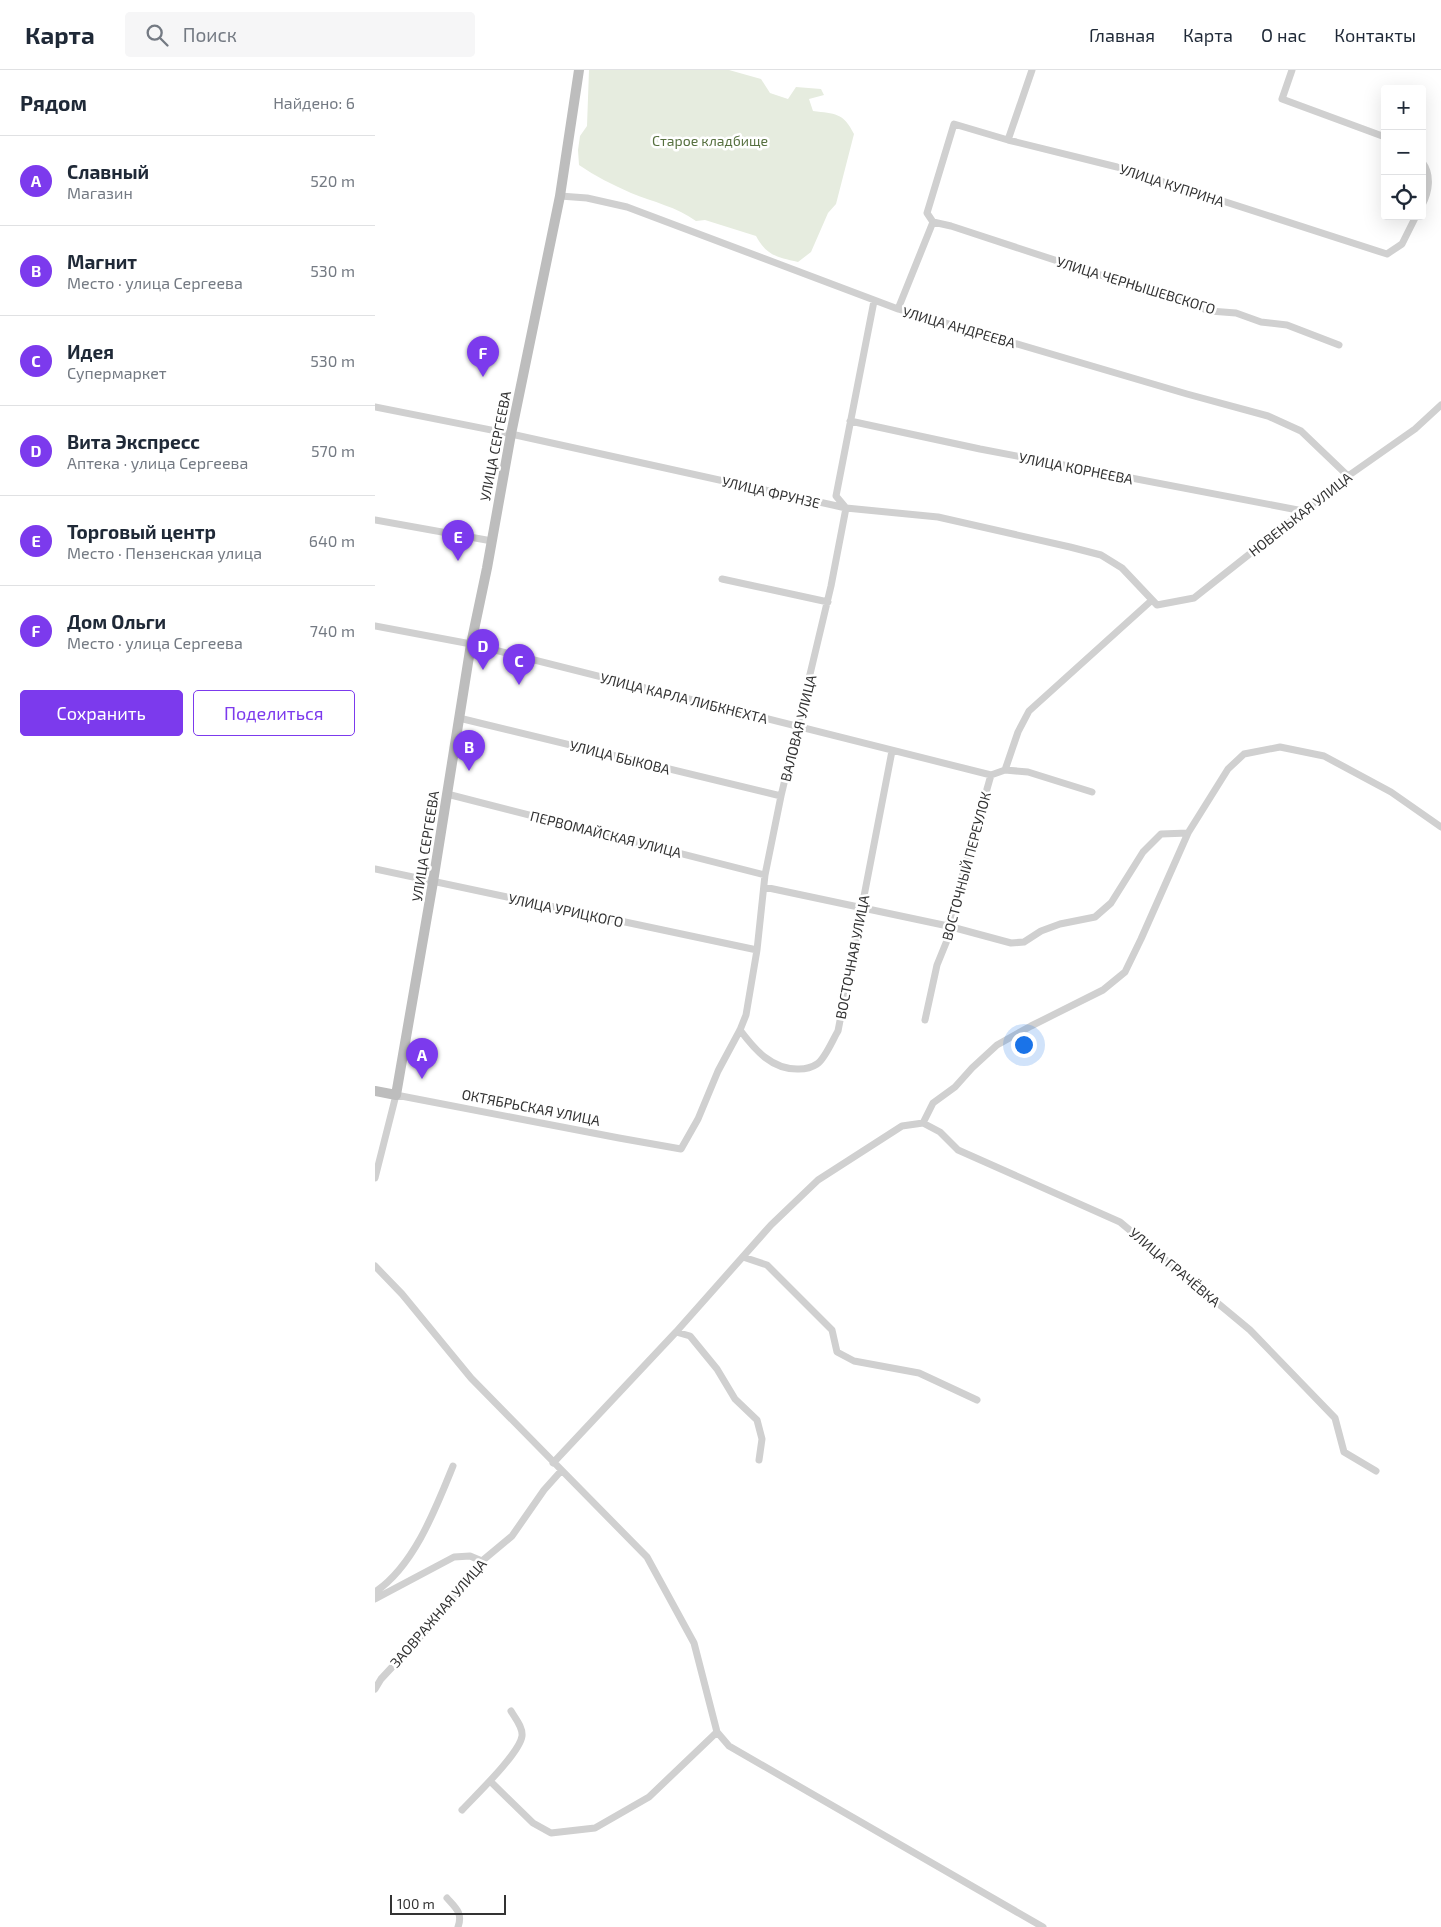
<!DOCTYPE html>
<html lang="ru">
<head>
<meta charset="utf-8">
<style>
	:root { --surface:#fff; --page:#f6f6f7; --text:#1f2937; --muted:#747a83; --line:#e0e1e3; --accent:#7c3aed }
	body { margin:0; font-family:"Exo 2",sans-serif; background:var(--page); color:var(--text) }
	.controls { position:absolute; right:15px; top:15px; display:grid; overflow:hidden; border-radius:5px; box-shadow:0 5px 20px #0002 }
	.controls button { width:45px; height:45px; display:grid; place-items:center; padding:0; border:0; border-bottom:1px solid var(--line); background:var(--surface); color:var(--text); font:25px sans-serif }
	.scale { position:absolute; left:15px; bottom:12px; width:116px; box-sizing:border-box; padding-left:5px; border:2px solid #333; border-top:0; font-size:14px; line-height:18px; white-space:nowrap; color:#333; -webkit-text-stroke:4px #fff; paint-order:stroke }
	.you { position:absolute; left:648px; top:974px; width:18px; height:18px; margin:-12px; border:4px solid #fff; border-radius:50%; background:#1a73e8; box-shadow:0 0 0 8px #1a73e833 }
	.badge { display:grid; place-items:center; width:32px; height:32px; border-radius:50%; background:var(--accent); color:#fff; font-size:16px; font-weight:700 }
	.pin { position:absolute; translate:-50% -41px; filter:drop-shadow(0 1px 2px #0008) }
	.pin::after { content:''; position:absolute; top:26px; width:18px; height:15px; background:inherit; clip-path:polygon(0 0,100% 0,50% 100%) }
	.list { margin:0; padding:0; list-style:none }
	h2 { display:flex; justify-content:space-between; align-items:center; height:65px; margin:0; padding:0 20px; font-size:21px }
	h2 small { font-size:16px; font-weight:400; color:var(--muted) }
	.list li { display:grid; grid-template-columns:32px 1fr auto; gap:15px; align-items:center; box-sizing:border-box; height:90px; padding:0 20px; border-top:1px solid var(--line) }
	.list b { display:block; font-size:19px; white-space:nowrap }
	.list p { margin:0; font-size:16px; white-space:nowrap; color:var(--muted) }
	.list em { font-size:16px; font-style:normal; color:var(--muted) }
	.actions { display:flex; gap:10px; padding:15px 20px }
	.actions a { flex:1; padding:11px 0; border:1px solid var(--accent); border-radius:5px; text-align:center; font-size:18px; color:var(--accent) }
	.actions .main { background:var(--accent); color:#fff }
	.icon { flex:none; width:28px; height:28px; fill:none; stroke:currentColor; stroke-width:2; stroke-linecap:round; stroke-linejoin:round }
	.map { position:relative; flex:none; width:1066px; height:1857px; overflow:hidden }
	header { display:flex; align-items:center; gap:30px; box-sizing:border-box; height:70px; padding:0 25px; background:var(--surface); border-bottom:1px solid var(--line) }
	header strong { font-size:24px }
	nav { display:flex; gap:28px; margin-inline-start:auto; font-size:18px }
	.search { width:350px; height:45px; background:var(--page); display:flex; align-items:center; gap:12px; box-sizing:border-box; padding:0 18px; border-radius:5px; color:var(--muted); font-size:19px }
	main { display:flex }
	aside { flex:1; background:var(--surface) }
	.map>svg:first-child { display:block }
	.green { fill:#e6ecdf }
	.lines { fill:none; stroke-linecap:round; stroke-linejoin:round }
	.street { stroke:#d0d0d0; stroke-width:7 }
	.secondary { stroke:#bdbdbd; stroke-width:10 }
	.labels { text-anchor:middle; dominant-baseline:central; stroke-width:5; stroke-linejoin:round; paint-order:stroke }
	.park-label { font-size:14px; fill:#56703f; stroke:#fff }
	.street-label { font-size:14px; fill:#333; stroke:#fff }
</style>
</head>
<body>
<header>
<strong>Карта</strong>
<div class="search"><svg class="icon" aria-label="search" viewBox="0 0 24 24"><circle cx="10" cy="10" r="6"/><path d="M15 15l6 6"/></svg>Поиск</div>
<nav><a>Главная</a><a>Карта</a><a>О нас</a><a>Контакты</a></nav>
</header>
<main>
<aside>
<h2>Рядом<small>Найдено: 6</small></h2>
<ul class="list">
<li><span class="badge">A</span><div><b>Славный</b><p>Магазин</p></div><em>520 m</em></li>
<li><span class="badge">B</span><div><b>Магнит</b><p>Место · улица Сергеева</p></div><em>530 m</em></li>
<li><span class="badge">C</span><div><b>Идея</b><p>Супермаркет</p></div><em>530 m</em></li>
<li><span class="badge">D</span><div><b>Вита Экспресс</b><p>Аптека · улица Сергеева</p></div><em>570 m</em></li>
<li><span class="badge">E</span><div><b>Торговый центр</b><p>Место · Пензенская улица</p></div><em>640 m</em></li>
<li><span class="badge">F</span><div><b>Дом Ольги</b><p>Место · улица Сергеева</p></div><em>740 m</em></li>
</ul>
<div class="actions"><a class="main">Сохранить</a><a>Поделиться</a></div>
</aside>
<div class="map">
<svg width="1066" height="1857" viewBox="0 0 1066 1857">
	<rect width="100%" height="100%" fill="#fff"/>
	<path class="green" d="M214,0H354L386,9L395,23L413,29L421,17L446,19L449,25L434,29L438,41C460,44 468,42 479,64L461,134L453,143L436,182L423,192C402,187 392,186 381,166L330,150L321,151C302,137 278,132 256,123C238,115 220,106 204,95L203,80L205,66L212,56Z"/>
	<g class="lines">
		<path class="street" d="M917,0L907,29L1010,67
			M633,70L657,0
			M1047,92C1057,105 1054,122 1047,135
			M185,126L212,128L252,137L523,239L812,324L893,346L926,361L973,406
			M558,152L576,156L835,241L861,243L886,252L912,255L964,275
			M523,239L558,152L552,143L579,54L633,70L742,97L1012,184L1027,174L1041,146
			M0,337L136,364L471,438L563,447L695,477L726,485L747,498L782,535L819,528L973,406L1040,359L1066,335
			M475,351L605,379L928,441
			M0,450L117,471
			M347,509L453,532
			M0,556L96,574L616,705
			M84,648L406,726
			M630,700L653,702L717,722
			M72,724L390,805
			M0,799L382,880
			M389,817L573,856L636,873L649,872L666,861L685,854L720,847L736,833L768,782L786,764L813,763
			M550,950L562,895L573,868V856L616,705L630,700L643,662L654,641L777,530
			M365,960C380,980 397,1000 424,999C431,999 436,998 442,994C450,989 458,969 463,961L517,681
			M548,1053L565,1062L583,1080L745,1152L875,1260L960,1348L969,1382L1001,1401
			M0,1108L21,1025L244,1068L306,1079L323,1049L343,1001L365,960L371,945L382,880L390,805L406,726L456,516L471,438L461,426L499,231
			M368,1187L392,1195L457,1260L462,1282L479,1291L544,1303L602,1330
			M0,1196L27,1224L96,1308L272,1487L319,1573L342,1662L354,1676L668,1857
			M301,1262L315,1266L342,1299L360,1329L382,1350L387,1369L384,1390
			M178,1393L301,1262L396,1155L443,1110L527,1056L548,1053L558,1033L580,1017L597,998L622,975L656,956L728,920L750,902L766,869L813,763L853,699L869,684L905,677L949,686L1016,722L1066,757
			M0,1522C39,1496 61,1438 78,1396
			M0,1529L79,1487L95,1486L107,1491
			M0,1619L6,1609L58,1553L107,1491L137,1466L169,1420L186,1401
			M115,1711L158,1753L176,1763L220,1758L274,1727L342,1662
			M87,1740C100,1726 145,1683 147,1666C148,1657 140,1648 136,1641
			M72,1828C81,1838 88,1843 83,1857"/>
		<path class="secondary" d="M0,1021L21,1025L58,812L96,574L112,498L136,364L185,126L204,0"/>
	</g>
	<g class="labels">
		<g class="park-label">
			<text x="335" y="70">Старое кладбище</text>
		</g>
		<g class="street-label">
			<text transform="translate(797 115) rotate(18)">УЛИЦА КУПРИНА</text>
			<text transform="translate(761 215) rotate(17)">УЛИЦА ЧЕРНЫШЕВСКОГО</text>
			<text transform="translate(584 257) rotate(16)">УЛИЦА АНДРЕЕВА</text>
			<text transform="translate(120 376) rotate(-79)">УЛИЦА СЕРГЕЕВА</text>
			<text transform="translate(701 398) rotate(11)">УЛИЦА КОРНЕЕВА</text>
			<text transform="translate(396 422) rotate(13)">УЛИЦА ФРУНЗЕ</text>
			<text transform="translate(925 444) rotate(-38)">НОВЕНЬКАЯ УЛИЦА</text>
			<text transform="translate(309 628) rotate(14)">УЛИЦА КАРЛА ЛИБКНЕХТА</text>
			<text transform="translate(423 658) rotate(-76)">ВАЛОВАЯ УЛИЦА</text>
			<text transform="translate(245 687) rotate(14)">УЛИЦА БЫКОВА</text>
			<text transform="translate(231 764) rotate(14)">ПЕРВОМАЙСКАЯ УЛИЦА</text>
			<text transform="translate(50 776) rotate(-81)">УЛИЦА СЕРГЕЕВА</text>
			<text transform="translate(591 796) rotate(-75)">ВОСТОЧНЫЙ ПЕРЕУЛОК</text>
			<text transform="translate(191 840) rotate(12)">УЛИЦА УРИЦКОГО</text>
			<text transform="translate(477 887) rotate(-79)">ВОСТОЧНАЯ УЛИЦА</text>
			<text transform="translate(156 1037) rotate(11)">ОКТЯБРЬСКАЯ УЛИЦА</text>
			<text transform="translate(800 1197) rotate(40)">УЛИЦА ГРАЧЁВКА</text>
			<text transform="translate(63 1543) rotate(-49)">ЗАОВРАЖНАЯ УЛИЦА</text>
		</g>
	</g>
</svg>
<div class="controls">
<button>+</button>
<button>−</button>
<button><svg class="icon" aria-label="locate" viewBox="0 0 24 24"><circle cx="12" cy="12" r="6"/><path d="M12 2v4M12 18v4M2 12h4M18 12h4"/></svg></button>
</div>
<div class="scale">100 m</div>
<div class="you"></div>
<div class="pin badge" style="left:47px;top:1009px">A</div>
<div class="pin badge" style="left:94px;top:701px">B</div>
<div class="pin badge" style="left:144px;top:615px">C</div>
<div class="pin badge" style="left:108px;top:600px">D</div>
<div class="pin badge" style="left:83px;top:491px">E</div>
<div class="pin badge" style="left:108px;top:307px">F</div>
</div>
</main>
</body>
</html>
